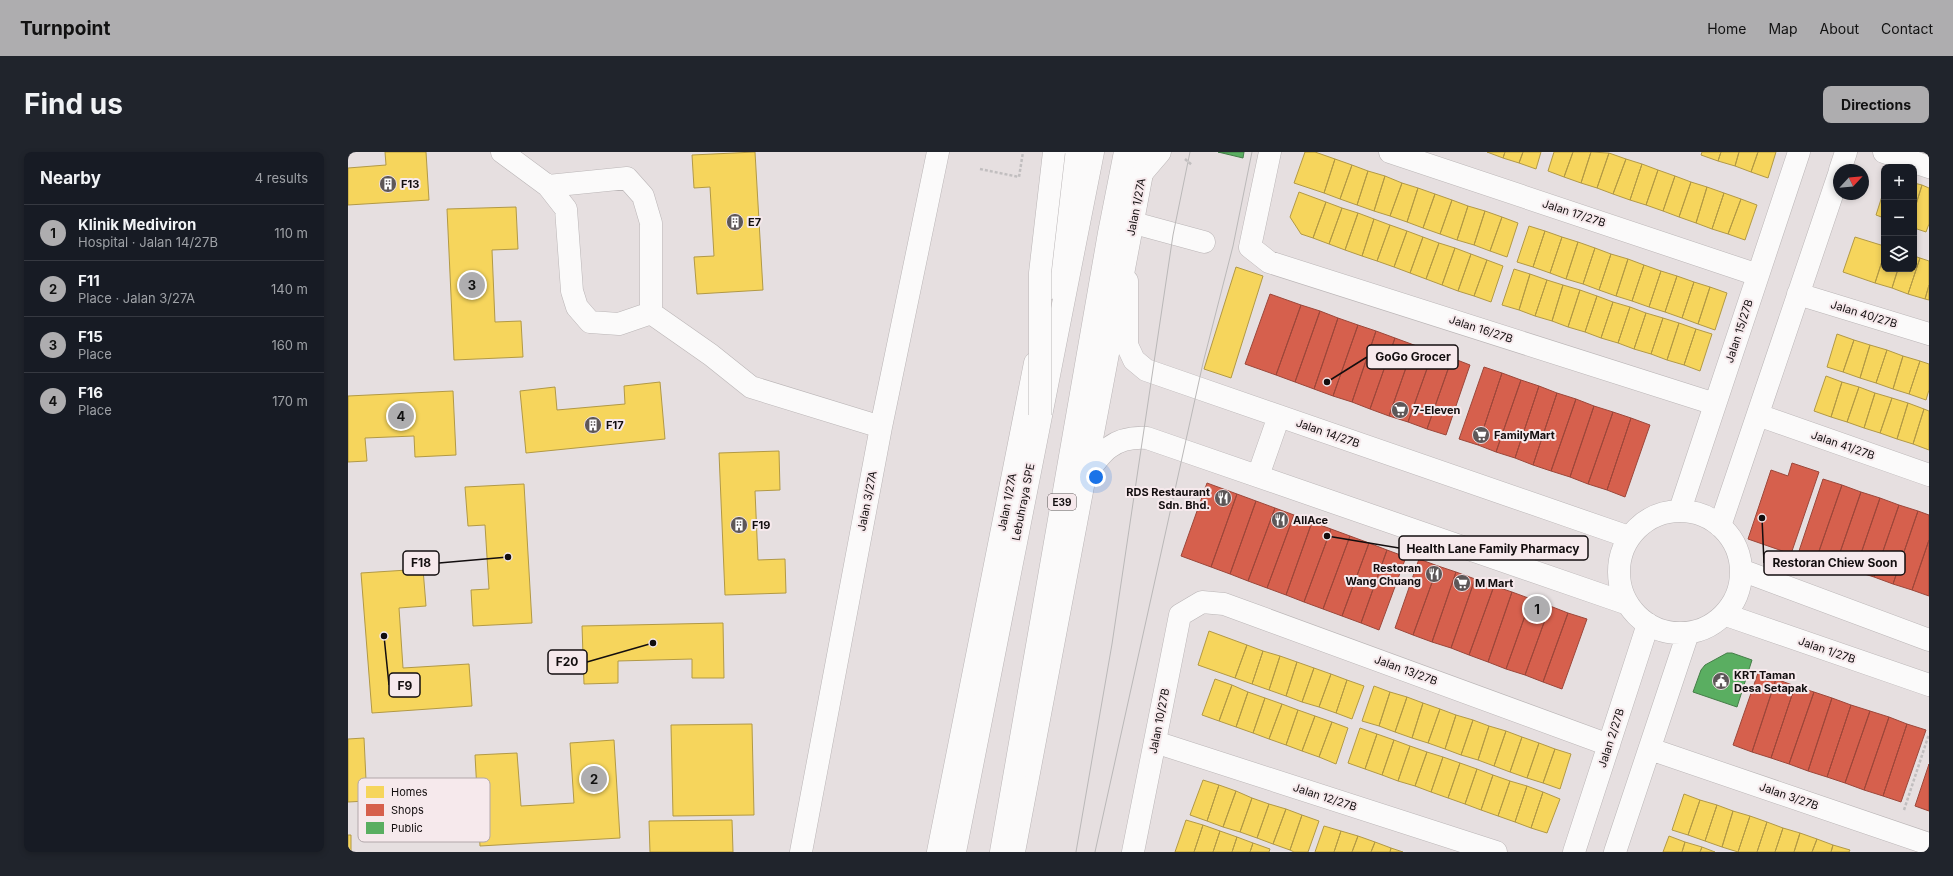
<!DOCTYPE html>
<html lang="en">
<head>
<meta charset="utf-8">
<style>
	:root { --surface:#171b24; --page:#20242c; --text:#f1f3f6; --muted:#9ea1a6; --line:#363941; --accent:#aeadaf }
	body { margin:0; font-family:Inter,sans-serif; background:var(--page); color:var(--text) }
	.controls { position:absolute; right:12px; top:12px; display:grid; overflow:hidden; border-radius:8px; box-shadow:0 2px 6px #0003 }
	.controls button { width:36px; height:36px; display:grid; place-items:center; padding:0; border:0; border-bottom:1px solid var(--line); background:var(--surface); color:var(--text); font:20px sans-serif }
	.compass { position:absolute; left:1485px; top:12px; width:36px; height:36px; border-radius:50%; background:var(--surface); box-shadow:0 2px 6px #0003; rotate:64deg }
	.you { position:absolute; left:748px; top:325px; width:14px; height:14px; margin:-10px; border:3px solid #fff; border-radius:50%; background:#1a73e8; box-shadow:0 0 0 6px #1a73e833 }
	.badge { display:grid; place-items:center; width:26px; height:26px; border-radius:50%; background:var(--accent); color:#111; font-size:13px; font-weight:700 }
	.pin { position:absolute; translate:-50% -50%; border:2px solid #fff; box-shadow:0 1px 4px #0006 }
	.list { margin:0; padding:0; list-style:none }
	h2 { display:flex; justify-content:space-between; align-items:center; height:52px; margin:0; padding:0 16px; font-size:17px }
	h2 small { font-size:13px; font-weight:400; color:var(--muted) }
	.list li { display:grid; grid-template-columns:26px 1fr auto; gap:12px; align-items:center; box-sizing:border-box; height:56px; padding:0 16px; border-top:1px solid var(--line) }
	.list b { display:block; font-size:15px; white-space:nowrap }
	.list p { margin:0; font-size:13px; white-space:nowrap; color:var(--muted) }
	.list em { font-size:13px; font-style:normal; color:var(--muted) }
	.icon { flex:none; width:22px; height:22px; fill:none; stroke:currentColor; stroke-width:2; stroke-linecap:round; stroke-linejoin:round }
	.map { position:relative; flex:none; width:1581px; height:700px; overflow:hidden; border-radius:8px }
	header { display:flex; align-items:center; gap:24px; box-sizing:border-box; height:56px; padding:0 20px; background:var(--accent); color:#111 }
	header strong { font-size:19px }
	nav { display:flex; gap:22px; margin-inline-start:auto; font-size:14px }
	.intro { display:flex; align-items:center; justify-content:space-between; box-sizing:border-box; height:96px; padding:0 24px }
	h1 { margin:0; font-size:28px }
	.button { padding:10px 18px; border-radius:8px; background:var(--accent); color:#111; font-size:14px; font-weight:700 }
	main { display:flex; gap:24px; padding:0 24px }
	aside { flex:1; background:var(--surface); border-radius:8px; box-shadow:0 2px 6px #0003 }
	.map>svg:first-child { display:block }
	.homes { fill:#f6d55c; stroke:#b29945 }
	.shops { fill:#d6604d; stroke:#9c473a }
	.public { fill:#5aae61; stroke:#457e48 }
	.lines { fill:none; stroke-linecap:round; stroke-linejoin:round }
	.minor-casing { stroke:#bab5b6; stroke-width:23 }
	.major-casing { stroke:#bab5b6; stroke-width:23 }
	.highway-casing { stroke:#bab5b6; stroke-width:23 }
	.path { stroke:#c1bebf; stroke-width:2.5; stroke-dasharray:3 2; stroke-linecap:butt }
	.minor { stroke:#fbfafa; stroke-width:22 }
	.major { stroke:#fbfafa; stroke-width:22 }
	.highway { stroke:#fbfafa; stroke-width:22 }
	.tram { stroke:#bab8b8; stroke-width:1 }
	.highway-bridge-casing { stroke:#bab5b6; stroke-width:23; stroke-linecap:butt }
	.highway-bridge { stroke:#fbfafa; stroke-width:22 }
	.labels { text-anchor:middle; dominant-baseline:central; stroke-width:4; stroke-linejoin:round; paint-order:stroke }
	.shield { fill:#f6e9ec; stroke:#575051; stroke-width:1 }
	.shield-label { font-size:10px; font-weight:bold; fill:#130e0f }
	.poi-label { font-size:11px; font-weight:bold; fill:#130e0f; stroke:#f6e9ec; text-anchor:start }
	.street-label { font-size:11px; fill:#130e0f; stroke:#f6e9ec }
	.key { fill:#f6e9ec; stroke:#b2a7aa; stroke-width:1 }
	.key-label { font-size:11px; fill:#130e0f }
	.leader { fill:none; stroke:#130e0f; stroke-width:1.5 }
	.callout-dot { fill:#130e0f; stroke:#f6e9ec; stroke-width:1.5 }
	.callout { fill:#f6e9ec; stroke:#130e0f; stroke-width:1.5 }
	.callout-label { font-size:12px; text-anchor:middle; font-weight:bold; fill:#130e0f }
</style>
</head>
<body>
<header>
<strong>Turnpoint</strong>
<nav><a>Home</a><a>Map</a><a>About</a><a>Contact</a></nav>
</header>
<div class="intro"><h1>Find us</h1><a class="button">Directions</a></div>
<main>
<aside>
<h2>Nearby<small>4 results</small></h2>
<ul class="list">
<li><span class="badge">1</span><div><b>Klinik Mediviron</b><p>Hospital · Jalan 14/27B</p></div><em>110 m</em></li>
<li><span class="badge">2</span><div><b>F11</b><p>Place · Jalan 3/27A</p></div><em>140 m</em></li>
<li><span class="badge">3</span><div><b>F15</b><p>Place</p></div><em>160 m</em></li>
<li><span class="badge">4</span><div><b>F16</b><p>Place</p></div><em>170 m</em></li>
</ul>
</aside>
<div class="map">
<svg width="1581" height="700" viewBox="0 0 1581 700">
	<rect width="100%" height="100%" fill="#e6dfe0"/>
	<path class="homes" d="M37,0H78L81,48L0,53V16L38,13Z
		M407,0L415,138L349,142L346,105L366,104L362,35L346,36L344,3Z
		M957,0H967L987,7L976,41L946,31Z
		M1139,0H1157L1155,6Z
		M1157,0H1175L1171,11L1155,6Z
		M1175,0H1193L1188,17L1171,11Z
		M1206,0H1225L1216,25L1200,19Z
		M1225,0H1243L1233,31L1216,25Z
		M1243,0L1261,1L1249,36L1233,31Z
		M1354,0H1373L1370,9L1353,3Z
		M1373,0H1391L1387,14L1370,9Z
		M1391,0H1410L1403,20L1387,14Z
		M1410,0H1428L1420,26L1403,20Z
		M1261,1L1278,7L1265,42L1249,36Z
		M987,7L1004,13L992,47L976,41Z
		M1278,7L1294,12L1282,48L1265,42Z
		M1294,12L1310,18L1298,53L1282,48Z
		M1004,13L1020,19L1009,53L992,47Z
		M1310,18L1327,24L1315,59L1298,53Z
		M1020,19L1037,24L1026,59L1009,53Z
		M1037,24L1054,31L1042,64L1026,59Z
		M1327,24L1343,30L1331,65L1315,59Z
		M1343,30L1359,35L1348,71L1331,65Z
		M1054,31L1070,36L1059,70L1042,64Z
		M1566,31L1574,33L1566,59Z
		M1574,33L1581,36V72L1578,80L1566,76V59Z
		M1359,35L1376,41L1364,77L1348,71Z
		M1070,36L1087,42L1075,76L1059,70Z
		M1536,38V66L1528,63Z
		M951,40L978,50L965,86L953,82L942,65Z
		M1376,41L1393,47L1380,82L1364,77Z
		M1087,42L1104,48L1092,82L1075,76Z
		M1393,47L1409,53L1397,88L1380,82Z
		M1104,48L1120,54L1109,88L1092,82Z
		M978,50L994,56L981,92L965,86Z
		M1120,54L1137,59L1126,93L1109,88Z
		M168,55L170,97L144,98L147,170L173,169L175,205L106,208L99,57Z
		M994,56L1010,61L997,98L981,92Z
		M1137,59L1154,65L1142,99L1126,93Z
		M1010,61L1026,67L1014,104L997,98Z
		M1154,65L1170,71L1159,105L1142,99Z
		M1026,67L1042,73L1029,109L1014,104Z
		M1042,73L1059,79L1046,115L1029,109Z
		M1181,74L1197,79L1185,115L1169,110Z
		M1059,79L1075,85L1062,121L1046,115Z
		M1197,79L1214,85L1202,121L1185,115Z
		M1075,85L1091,91L1078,127L1062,121Z
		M1214,85L1230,90L1218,127L1202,121Z
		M1507,85L1536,94V103L1527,131L1495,120Z
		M1230,90L1247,96L1235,132L1218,127Z
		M1091,91L1107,96L1094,133L1078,127Z
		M1107,96L1123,102L1110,139L1094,133Z
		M1247,96L1263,102L1251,138L1235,132Z
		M1123,102L1139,108L1126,144L1110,139Z
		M1263,102L1280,107L1268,144L1251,138Z
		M1536,103V117H1550L1544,136L1527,131Z
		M1566,104L1572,106L1560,142L1544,136L1550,117H1566Z
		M1572,106L1581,109V133L1577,147L1560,142Z
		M1280,107L1296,113L1284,149L1268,144Z
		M1139,108L1155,114L1143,150L1126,144Z
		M1296,113L1313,119L1301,155L1284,149Z
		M888,115L915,124L883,226L856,217Z
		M1166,117L1182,122L1171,158L1154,153Z
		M1313,119L1329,124L1317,160L1301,155Z
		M1182,122L1199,128L1187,164L1171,158Z
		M1329,124L1346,130L1334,166L1317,160Z
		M1199,128L1215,133L1204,169L1187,164Z
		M1346,130L1362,135L1350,172L1334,166Z
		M1215,133L1232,138L1220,175L1204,169Z
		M1581,133V148L1577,147Z
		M1362,135L1379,141L1367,178L1350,172Z
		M1232,138L1249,144L1237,180L1220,175Z
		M1249,144L1265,150L1253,186L1237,180Z
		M1265,150L1282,155L1270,191L1253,186Z
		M1282,155L1298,161L1286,197L1270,191Z
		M1298,161L1315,166L1303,202L1286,197Z
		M1315,166L1331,171L1319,208L1303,202Z
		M1331,171L1348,177L1336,213L1319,208Z
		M1348,177L1364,182L1352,219L1336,213Z
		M1489,182L1506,188L1495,220L1479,215Z
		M1506,188L1522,193L1512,226L1495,220Z
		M1522,193L1539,198L1528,231L1512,226Z
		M1539,198L1555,204L1545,237L1528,231Z
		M1555,204L1572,209L1561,242L1545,237Z
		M1572,209L1581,212V238L1578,248L1561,242Z
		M1478,224L1494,230L1483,265L1466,259Z
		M312,230L317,287L178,301L172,239L207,235L209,258L277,252L276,234Z
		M1494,230L1511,235L1499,270L1483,265Z
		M1511,235L1527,241L1516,276L1499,270Z
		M105,239L108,303L67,305L66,284L17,286L19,309L0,310V244Z
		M1527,241L1544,246L1532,281L1516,276Z
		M1544,246L1560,251L1549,287L1532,281Z
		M1560,251L1576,257L1565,292L1549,287Z
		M1576,257L1581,259V298L1565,292Z
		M431,299L432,338L407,339L410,408L437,407L438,441L377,443L371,301Z
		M176,332L184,471L125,474L123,438L141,437L137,373L120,374L117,335Z
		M75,417L78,454L51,456L55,516L121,512L124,554L24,561L13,421Z
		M375,471L376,526H344V507L270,509V531L236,532L234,474Z
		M861,479L899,493L887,526L850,513Z
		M899,493L915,499L904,532L887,526Z
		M915,499L932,504L921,538L904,532Z
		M932,504L949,510L938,544L921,538Z
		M949,510L966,516L954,550L938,544Z
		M966,516L983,522L971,555L954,550Z
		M983,522L999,528L988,561L971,555Z
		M867,527L884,533L871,569L854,563Z
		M999,528L1016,534L1004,567L988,561Z
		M884,533L900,540L888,575L871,569Z
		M1026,534L1042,540L1031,574L1014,569Z
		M900,540L917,546L905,581L888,575Z
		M1042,540L1059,545L1047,580L1031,574Z
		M1059,545L1075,551L1064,586L1047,580Z
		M917,546L934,552L921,587L905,581Z
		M1075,551L1092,557L1080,591L1064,586Z
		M934,552L950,558L938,593L921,587Z
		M1092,557L1108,563L1097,597L1080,591Z
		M950,558L967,564L954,599L938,593Z
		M1108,563L1125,568L1113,603L1097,597Z
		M967,564L984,570L971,605L954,599Z
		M1125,568L1141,574L1130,608L1113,603Z
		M984,570L1000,576L988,612L971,605Z
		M404,572L406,663L325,664L323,573Z
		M1141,574L1158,579L1146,614L1130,608Z
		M1012,576L1029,582L1017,617L1000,611Z
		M1158,579L1174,585L1162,620L1146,614Z
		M1029,582L1046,588L1034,623L1017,617Z
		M1174,585L1191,591L1179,626L1162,620Z
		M16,586L19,649L0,650V587Z
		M266,588L272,686L132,694L127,603L169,601L173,654L226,651L222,591Z
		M1046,588L1062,594L1050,629L1034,623Z
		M1191,591L1207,597L1195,631L1179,626Z
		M1062,594L1079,600L1067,634L1050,629Z
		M1207,597L1223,602L1212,637L1195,631Z
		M1079,600L1095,605L1083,640L1067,634Z
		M1095,605L1112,611L1100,646L1083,640Z
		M1112,611L1129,617L1117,652L1100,646Z
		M1129,617L1145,623L1133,658L1117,652Z
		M1145,623L1162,629L1150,664L1133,658Z
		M855,628L871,633L859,669L842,663Z
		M1162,629L1179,634L1167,670L1150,664Z
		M871,633L888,639L875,675L859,669Z
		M1179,634L1195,640L1183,676L1167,670Z
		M888,639L904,646L892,680L875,675Z
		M1195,640L1212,647L1199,681L1183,676Z
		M1336,642L1352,648L1340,683L1324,678Z
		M904,646L921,652L909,686L892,680Z
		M1352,648L1369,653L1357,689L1340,683Z
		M921,652L938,657L925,692L909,686Z
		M1369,653L1385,659L1374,695L1357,689Z
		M938,657L954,663L942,698L925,692Z
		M1385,659L1402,664L1390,700L1374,695Z
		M954,663L971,669L960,700H946L942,698Z
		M1402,664L1419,670L1409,700H1390Z
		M384,668L385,700H302L301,669Z
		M838,668L855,673L846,700H827Z
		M1419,670L1435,676L1427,700H1409Z
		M855,673L872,679L865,700H846Z
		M976,674L993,679L986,700H967Z
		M1435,676L1452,681L1446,700H1427Z
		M872,679L889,685L884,700H865Z
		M993,679L1010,684L1004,700H986Z
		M1452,681L1469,687L1464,700H1446Z
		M0,683H3V700H0Z
		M1010,684L1027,690L1023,700H1004Z
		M1321,684L1337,690L1334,700H1315Z
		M889,685L905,691L902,700H884Z
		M1469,687L1485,693L1483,700H1464Z
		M1027,690L1043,696L1042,700H1023Z
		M1337,690L1354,695L1352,700H1334Z
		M905,691L922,697L921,700H902Z
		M1485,693L1502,698L1501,700H1483Z
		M1354,695L1367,700H1352Z
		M1043,696L1055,700H1042Z"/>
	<path class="shops" d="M922,142L953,153L928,223L897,212Z
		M953,153L972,159L947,230L928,223Z
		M972,159L990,166L966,237L947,230Z
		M990,166L1010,173L985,244L966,237Z
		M1010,173L1028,179L1004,250L985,244Z
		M1028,179L1047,186L1022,257L1004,250Z
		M1047,186L1066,193L1041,264L1022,257Z
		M1066,193L1085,200L1060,270L1041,264Z
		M1085,200L1104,206L1079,277L1060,270Z
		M1104,206L1122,213L1098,283L1079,277Z
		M1136,215L1154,221L1130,293L1111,287Z
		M1154,221L1173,228L1148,300L1130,293Z
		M1173,228L1191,234L1167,306L1148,300Z
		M1191,234L1209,241L1185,313L1167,306Z
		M1209,241L1228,247L1203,319L1185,313Z
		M1228,247L1246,254L1222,325L1203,319Z
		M1246,254L1265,260L1240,332L1222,325Z
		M1265,260L1283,266L1259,338L1240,332Z
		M1283,266L1302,273L1277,345L1259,338Z
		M1444,311L1471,320L1443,402L1400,387L1423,318L1440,324Z
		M1475,327L1494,333L1469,405L1451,399Z
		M859,331L889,342L863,415L833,404Z
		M1494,333L1513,340L1488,412L1469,405Z
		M1513,340L1532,346L1507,419L1488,412Z
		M889,342L908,349L882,422L863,415Z
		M1532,346L1551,353L1526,425L1507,419Z
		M908,349L927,356L900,429L882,422Z
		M1551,353L1570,359L1545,432L1526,425Z
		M927,356L946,363L919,436L900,429Z
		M1570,359L1581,363V388L1564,438L1545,432Z
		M946,363L964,370L938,443L919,436Z
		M964,370L983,377L956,450L938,443Z
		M983,377L1002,384L975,457L956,450Z
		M1002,384L1021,391L994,464L975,457Z
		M1581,388V444L1564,438Z
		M1021,391L1039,398L1013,471L994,464Z
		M1039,398L1058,405L1031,478L1013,471Z
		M1071,407L1090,414L1065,483L1047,476Z
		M1090,414L1108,420L1084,490L1065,483Z
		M1108,420L1127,427L1103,496L1084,490Z
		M1127,427L1146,434L1121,503L1103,496Z
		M1146,434L1164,440L1140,510L1121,503Z
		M1164,440L1183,447L1158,517L1140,510Z
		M1183,447L1202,454L1177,523L1158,517Z
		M1202,454L1220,461L1195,530L1177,523Z
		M1220,461L1239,467L1214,537L1195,530Z
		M1410,521L1428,527L1404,600L1385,593Z
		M1428,527L1447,534L1423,606L1404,600Z
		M1447,534L1466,540L1441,612L1423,606Z
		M1466,540L1484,546L1460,619L1441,612Z
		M1484,546L1503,553L1479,625L1460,619Z
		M1503,553L1522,559L1497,631L1479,625Z
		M1522,559L1541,565L1516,638L1497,631Z
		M1541,565L1559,572L1535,644L1516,638Z
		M1559,572L1578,578L1553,650L1535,644Z
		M1581,612V659L1567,654Z"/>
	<path class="public" d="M870,0H896L895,6Z
		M1379,501H1384L1404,508L1389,555L1345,540L1353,518L1357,513Z"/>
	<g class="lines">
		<g class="minor-casing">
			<path id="minor" d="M154,0L200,34L218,57L224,139L229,155L242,170L271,172L303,161V71L295,44L279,26L200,34
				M922,0L902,95L921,110L1367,252
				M1042,0L1410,123
				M1536,0L1581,15
				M1492,18L1498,0
				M794,21L812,0
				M786,71L856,90
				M779,129V193L786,208L798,218L1281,385
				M1450,142L1581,182
				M303,161L363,203L403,235L533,275
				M1410,263L1581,323
				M910,324L931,264
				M736,326C753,300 765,284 799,286L1280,452
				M1332,358L1451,0
				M1271 420a61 61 0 1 1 122 0a61 61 0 1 1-122 0Z
				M1372,374L1491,22
				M1393,418L1581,488
				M1378,463L1581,533
				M807,590L1148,700
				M1302,597L1581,692
				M453,700L533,275L590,0
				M785,700L832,463L854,450L876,452L1261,593
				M1226,700L1300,472
				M1267,700L1340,481"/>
		</g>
		<g class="major-casing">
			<path id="major" d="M698,138L728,0
				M590,700L687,211
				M666,700L798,0"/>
		</g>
		<g class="highway-casing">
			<path id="highway" d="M607,700L745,0
				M653,700L761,81L777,0"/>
		</g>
		<path class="path" d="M837,7L844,13
			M632,17L671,25L675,0
			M1556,658L1581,582"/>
		<use href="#minor" class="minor"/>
		<use href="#major" class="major"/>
		<use href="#highway" class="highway"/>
		<path class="tram" d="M728,700L764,492L825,83L842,0
			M747,700L855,211L885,94L904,0"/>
		<g class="highway-bridge-casing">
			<path id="highway-bridge" d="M692,263V121L706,0"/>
		</g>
		<use href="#highway-bridge" class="highway-bridge"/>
	</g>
	<defs>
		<g id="building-disc" transform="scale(0.9)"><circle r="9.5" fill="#5d5758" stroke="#f6e9ec"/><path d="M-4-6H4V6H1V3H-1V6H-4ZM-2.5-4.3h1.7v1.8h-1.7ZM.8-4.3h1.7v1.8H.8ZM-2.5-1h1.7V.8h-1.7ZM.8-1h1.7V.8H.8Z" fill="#fff"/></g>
		<g id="supermarket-disc" transform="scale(0.9)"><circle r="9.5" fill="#5d5758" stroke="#f6e9ec"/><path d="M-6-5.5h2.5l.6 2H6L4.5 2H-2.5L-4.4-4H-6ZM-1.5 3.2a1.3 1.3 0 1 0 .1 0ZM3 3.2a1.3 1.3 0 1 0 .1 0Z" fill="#fff"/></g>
		<g id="restaurant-disc" transform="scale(0.9)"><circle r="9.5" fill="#5d5758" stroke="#f6e9ec"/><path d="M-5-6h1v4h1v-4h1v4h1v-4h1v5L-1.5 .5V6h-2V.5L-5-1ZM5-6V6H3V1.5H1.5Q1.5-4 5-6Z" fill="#fff"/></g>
		<g id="civic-disc" transform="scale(0.9)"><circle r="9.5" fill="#5d5758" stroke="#f6e9ec"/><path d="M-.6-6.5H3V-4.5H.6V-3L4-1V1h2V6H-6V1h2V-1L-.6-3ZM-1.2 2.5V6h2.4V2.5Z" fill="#fff"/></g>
	</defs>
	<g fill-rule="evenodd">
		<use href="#building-disc" x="40" y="32"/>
		<use href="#building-disc" x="387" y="70"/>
		<use href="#supermarket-disc" x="1052" y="258"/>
		<use href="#building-disc" x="245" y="273"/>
		<use href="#supermarket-disc" x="1133" y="283"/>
		<use href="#restaurant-disc" x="875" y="346"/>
		<use href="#restaurant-disc" x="932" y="368"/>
		<use href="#building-disc" x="391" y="373"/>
		<use href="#restaurant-disc" x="1086" y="422"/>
		<use href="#supermarket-disc" x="1114" y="431"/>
		<use href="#civic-disc" x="1373" y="529"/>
	</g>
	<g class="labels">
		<rect class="shield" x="700" y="342" width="28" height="16" rx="3"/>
		<g class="shield-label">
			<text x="714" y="350">E39</text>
		</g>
		<g class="poi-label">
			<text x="53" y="32">F13</text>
			<text x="400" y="70">E7</text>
			<text x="1065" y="258">7-Eleven</text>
			<text x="258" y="273">F17</text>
			<text x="1146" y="283">FamilyMart</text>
			<text x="862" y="340" text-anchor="end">RDS Restaurant<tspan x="862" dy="13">Sdn. Bhd.</tspan></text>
			<text x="945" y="368">AllAce</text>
			<text x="404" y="373">F19</text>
			<text x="1073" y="416" text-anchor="end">Restoran<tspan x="1073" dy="13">Wang Chuang</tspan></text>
			<text x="1127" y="431">M Mart</text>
			<text x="1386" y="523">KRT Taman<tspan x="1386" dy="13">Desa Setapak</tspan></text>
		</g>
		<g class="street-label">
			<text transform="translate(788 55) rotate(-79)">Jalan 1/27A</text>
			<text transform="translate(1226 61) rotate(18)">Jalan 17/27B</text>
			<text transform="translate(1516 162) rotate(17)">Jalan 40/27B</text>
			<text transform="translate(1133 177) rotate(18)">Jalan 16/27B</text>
			<text transform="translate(1391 179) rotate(-72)">Jalan 15/27B</text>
			<text transform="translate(980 281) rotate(19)">Jalan 14/27B</text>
			<text transform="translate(1495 293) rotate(19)">Jalan 41/27B</text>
			<text transform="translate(519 349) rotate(-79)">Jalan 3/27A</text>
			<text transform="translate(659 350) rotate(-79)">Jalan 1/27A</text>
			<text transform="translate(675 350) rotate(-79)">Lebuhraya SPE</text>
			<text transform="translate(1479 498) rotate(19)">Jalan 1/27B</text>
			<text transform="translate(1058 518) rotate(20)">Jalan 13/27B</text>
			<text transform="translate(811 569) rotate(-79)">Jalan 10/27B</text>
			<text transform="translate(1263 586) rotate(-72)">Jalan 2/27B</text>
			<text transform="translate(1441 644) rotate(19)">Jalan 3/27B</text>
			<text transform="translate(977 645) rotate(18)">Jalan 12/27B</text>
		</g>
	</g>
	<rect x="10" y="626" width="132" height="64" rx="6" class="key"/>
	<rect x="18" y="634" width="18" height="12" fill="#f6d55c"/>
	<rect x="18" y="652" width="18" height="12" fill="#d6604d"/>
	<rect x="18" y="670" width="18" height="12" fill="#5aae61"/>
	<g class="key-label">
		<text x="43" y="644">Homes</text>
		<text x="43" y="662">Shops</text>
		<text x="43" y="680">Public</text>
	</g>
	<path class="leader" d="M979 230L1019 205M979 384L1051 396M160 405L91 411M1414 366L1416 411M305 491L239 510M36 484L41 533"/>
	<g class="callout-dot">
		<circle cx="979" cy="230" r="4"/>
		<circle cx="979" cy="384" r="4"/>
		<circle cx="160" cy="405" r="4"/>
		<circle cx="1414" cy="366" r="4"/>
		<circle cx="305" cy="491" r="4"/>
		<circle cx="36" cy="484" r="4"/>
	</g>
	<g class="callout">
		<rect x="1019" y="193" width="91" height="24" rx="4"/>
		<rect x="1051" y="384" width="189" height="24" rx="4"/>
		<rect x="55" y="399" width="36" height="24" rx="4"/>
		<rect x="1416" y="399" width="141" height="24" rx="4"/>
		<rect x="200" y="498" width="39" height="24" rx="4"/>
		<rect x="41" y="521" width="31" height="24" rx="4"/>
	</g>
	<g class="callout-label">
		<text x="1065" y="209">GoGo Grocer</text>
		<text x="1145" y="401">Health Lane Family Pharmacy</text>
		<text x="73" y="415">F18</text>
		<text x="1487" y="415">Restoran Chiew Soon</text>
		<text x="219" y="514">F20</text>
		<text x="57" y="538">F9</text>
	</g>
</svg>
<div class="controls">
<button>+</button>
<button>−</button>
<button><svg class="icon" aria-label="layers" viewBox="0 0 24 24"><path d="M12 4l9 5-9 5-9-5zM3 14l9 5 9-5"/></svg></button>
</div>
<svg class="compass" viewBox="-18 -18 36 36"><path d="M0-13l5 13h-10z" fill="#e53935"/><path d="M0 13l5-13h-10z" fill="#9ea1a6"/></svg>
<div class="you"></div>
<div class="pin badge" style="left:1189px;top:457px">1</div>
<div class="pin badge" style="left:246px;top:627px">2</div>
<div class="pin badge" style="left:124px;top:133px">3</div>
<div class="pin badge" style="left:53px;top:264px">4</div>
</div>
</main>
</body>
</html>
